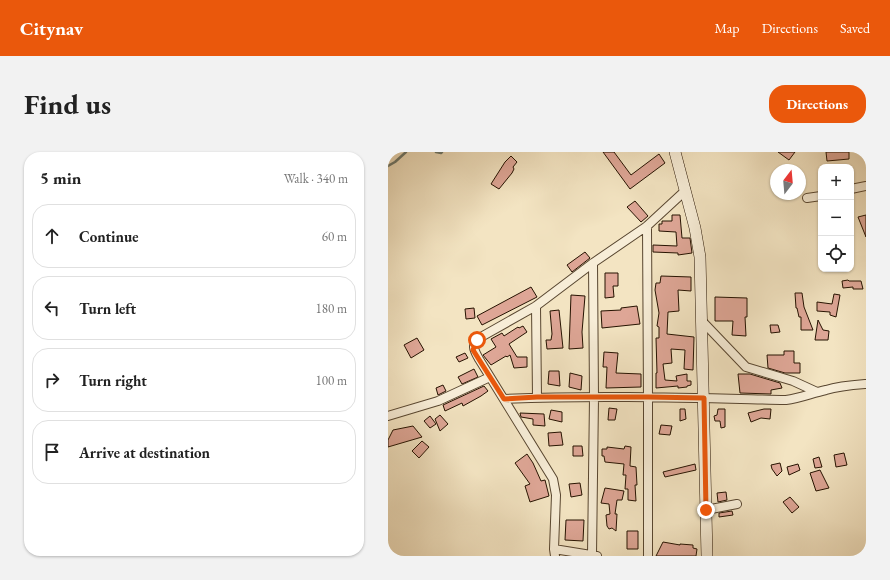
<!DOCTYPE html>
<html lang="en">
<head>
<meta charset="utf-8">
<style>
	:root { --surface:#fff; --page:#f2f2f2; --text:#222; --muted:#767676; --line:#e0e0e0; --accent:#ea580c }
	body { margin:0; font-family:"EB Garamond",serif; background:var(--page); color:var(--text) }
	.controls { position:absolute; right:12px; top:12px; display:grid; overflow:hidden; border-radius:8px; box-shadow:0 1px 3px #0004 }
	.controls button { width:36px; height:36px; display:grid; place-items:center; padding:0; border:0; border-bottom:1px solid var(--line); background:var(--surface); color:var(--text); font:20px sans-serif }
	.compass { position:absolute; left:382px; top:12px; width:36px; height:36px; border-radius:50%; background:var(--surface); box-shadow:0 1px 3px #0004; rotate:16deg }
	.stop { position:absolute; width:12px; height:12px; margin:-9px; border:3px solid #ea580c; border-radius:50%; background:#fff }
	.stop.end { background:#ea580c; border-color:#fff; box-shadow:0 1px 4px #0008 }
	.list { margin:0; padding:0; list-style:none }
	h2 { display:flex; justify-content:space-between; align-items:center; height:52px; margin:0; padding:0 16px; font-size:17px }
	h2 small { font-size:13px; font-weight:400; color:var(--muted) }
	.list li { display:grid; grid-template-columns:26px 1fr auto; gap:12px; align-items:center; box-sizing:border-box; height:64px; margin:0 8px 8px; padding:0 8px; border:1px solid var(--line); border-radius:16px }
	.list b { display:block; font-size:15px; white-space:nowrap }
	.list em { font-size:13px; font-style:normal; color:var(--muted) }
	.icon { flex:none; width:22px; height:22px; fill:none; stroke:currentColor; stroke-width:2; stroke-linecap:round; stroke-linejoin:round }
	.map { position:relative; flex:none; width:478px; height:404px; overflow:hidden; border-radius:16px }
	header { display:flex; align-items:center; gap:24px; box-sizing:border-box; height:56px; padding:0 20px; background:var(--accent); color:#fff }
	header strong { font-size:19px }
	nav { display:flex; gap:22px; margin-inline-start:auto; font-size:14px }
	.intro { display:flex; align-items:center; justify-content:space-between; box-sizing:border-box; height:96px; padding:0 24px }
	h1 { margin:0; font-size:28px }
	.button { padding:10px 18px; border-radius:16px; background:var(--accent); color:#fff; font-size:14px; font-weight:700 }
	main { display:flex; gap:24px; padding:0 24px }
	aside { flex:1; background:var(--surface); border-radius:16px; box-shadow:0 1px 3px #0004 }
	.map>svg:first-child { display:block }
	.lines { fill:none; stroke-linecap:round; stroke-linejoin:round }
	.stream { stroke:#6c796e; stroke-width:2.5 }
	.building { fill:#dea696; stroke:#251200 }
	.street-casing { stroke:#584630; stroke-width:10 }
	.secondary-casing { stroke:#251200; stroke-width:12 }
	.street { stroke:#f7edd7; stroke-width:8 }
	.secondary { stroke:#f7edd7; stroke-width:11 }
	.route { stroke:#ea580c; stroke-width:5 }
</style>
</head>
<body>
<header>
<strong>Citynav</strong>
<nav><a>Map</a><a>Directions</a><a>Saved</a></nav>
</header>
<div class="intro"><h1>Find us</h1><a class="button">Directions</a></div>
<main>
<aside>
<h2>5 min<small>Walk · 340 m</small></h2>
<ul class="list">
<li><svg class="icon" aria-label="ahead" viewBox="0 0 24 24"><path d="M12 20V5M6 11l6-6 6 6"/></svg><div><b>Continue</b></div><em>60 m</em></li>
<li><svg class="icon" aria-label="left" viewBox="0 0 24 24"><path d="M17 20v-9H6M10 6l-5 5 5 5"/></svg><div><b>Turn left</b></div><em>180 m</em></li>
<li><svg class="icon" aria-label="right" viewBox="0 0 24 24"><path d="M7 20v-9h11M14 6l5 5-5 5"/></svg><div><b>Turn right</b></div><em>100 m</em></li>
<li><svg class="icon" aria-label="arrive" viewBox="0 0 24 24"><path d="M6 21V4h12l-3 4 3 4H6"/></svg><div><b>Arrive at destination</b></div></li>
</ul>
</aside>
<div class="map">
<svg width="478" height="404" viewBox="0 0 478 404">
	<rect width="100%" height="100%" fill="#f3e4c2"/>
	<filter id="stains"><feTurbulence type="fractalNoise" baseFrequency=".005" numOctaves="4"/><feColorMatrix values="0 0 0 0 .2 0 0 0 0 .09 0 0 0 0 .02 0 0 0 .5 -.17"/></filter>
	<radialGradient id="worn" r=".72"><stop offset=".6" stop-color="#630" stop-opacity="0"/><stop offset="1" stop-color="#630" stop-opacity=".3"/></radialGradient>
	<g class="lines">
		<path class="stream" d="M48,0L53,1L54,0
			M0,14L7,10L18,0"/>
	</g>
	<path class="building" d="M215,0H226L243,23L271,2L277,11L242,37Z
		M390,0H407L401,8Z
		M438,0H461V7L439,9Z
		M123,4L129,10L125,15L126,17L124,21L111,37L103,32L117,10Z
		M247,49L260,64L253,70L239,55Z
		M284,63H292L294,86H302L304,101L290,103V101L265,100V93L289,94L288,80L271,79V72H274V69H284Z
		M478,63V85L470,65Z
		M197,100L202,106L184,120L179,113Z
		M217,121H230V134H225L226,145L217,146Z
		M273,124L303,125V139L290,138L291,159L280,160L279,182L306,185L305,218L296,217L297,198L283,197L284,211L275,212L277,228L289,229L288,224L299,222V229H303V233L299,234V235L290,236V234L268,236V221H269L268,186H271V175L269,174L271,161L267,138L268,131H272Z
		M460,128L461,129H473L475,137H465V135L455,136L454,129Z
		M143,135L149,145L94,173L89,164Z
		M407,141H414L416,155L425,178H413V165H411L409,156H408Z
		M446,142L452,143L448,165L442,163V160L429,159V150L444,152Z
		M183,143L197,144L194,180L195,196L181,197Z
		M327,145L359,146V165H357L358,184L344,183L345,169H327Z
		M249,154L252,172L214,176L213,159L233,158V156Z
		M86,156L87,166L78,167L77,157Z
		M171,158L175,196L159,197L158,188H163L164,182L162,159Z
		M430,168L435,178L441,179L440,188H427Z
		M382,173H390L392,180L383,181Z
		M135,174L139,180L121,192L129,205H139V215L126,216L122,203L119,205L118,204L103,213L95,203L108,195L103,187L114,181L116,184L130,175L131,176Z
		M29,186L36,198L23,206L16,193Z
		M396,199H406V211H412V221H397L380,216L379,203H396Z
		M216,200L230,201L228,221L253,222V235L218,236L219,215H215Z
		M77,201L80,206L71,210L68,205Z
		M86,217L90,225L74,232L70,225Z
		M161,219H171L172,234L160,232Z
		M182,221L194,224L193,238L181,235Z
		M350,222H362L392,231L394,236L383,238V242L352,241Z
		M55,233L58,239L50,243L48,236Z
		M96,234L100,239L93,244L75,254L74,251L57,259L55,253Z
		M221,256L229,257L227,268H220Z
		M292,257H297L298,267L292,269Z
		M330,257H337V275L333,276L332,269H327L326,264L329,263Z
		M376,257H383L382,267L373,266L363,270L360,261Z
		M163,258L174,260V270L161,267Z
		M132,261L156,262L157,274L145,273V267L133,265Z
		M52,263L60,272L52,279L47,267Z
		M42,264L48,272L42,276L36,269Z
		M273,273L284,274L282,283L271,282Z
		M25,274L34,285L0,295V288L5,278Z
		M173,280L175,293L161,294L160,281Z
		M34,289L41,295L31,306L24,299Z
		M185,294H194L195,304H185Z
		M237,294L243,295L242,314L248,315L249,333H247L248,349L240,348V337H237L238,323H235L236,312L217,310L216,304H214V297H219V295L236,297Z
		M456,301L459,313L448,315L446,303Z
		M139,302L145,311L153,329L157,328L161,344L142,350L137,334L142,332L127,311Z
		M431,305L434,315L427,316L425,307Z
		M392,311L394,319L389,324L384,317L383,313Z
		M307,312L308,318L277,325L275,320Z
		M410,312L412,318L401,323L399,315Z
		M432,318L441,336L428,339L422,321Z
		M192,331L194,343L183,345L181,332Z
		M217,336L236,339L234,348H229L227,362H229L228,379L224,376L221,377L219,374L218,363L222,362L221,352L213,351Z
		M338,340L339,348L330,350L329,341Z
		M402,345L411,355L404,361L395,350Z
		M344,359L345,363L331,365V361Z
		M178,368H196L195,389L177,388Z
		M239,379H250V397H239Z
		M275,390L292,393V392L305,393V396L309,397L308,404H268Z"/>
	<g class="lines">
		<g class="street-casing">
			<path id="street" d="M463,37L478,34
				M419,46L433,44
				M259,74L260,245V404
				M148,154L149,245
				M314,169L358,215L405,229L429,240
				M116,247C210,243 304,246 398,248C413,246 424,241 438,238C451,234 465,233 478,232
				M0,264L50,249L102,225
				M318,358L349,352
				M166,397L209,404
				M204,403L206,246L205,111
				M167,404L166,397L168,343L165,327L91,207C86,198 82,192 93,185L148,154L205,111L259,74L298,38"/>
		</g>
		<g class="secondary-casing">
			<path id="secondary" d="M287,0L307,76L312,105L319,404"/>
		</g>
		<use href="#street" class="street"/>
		<use href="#secondary" class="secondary"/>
	</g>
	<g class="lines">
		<path class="route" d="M89,188L85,198L116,247L149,245H260L316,246L318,358"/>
	</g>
	<rect width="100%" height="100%" filter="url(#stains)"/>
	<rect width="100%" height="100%" fill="url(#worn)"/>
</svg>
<div class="controls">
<button>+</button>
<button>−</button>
<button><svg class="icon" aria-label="locate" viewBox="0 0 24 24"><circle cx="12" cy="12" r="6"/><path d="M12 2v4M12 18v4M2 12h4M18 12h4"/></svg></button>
</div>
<svg class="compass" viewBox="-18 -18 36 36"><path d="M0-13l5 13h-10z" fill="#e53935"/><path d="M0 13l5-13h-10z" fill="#767676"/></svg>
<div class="stop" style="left:89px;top:188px"></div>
<div class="stop end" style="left:318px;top:358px"></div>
</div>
</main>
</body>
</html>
